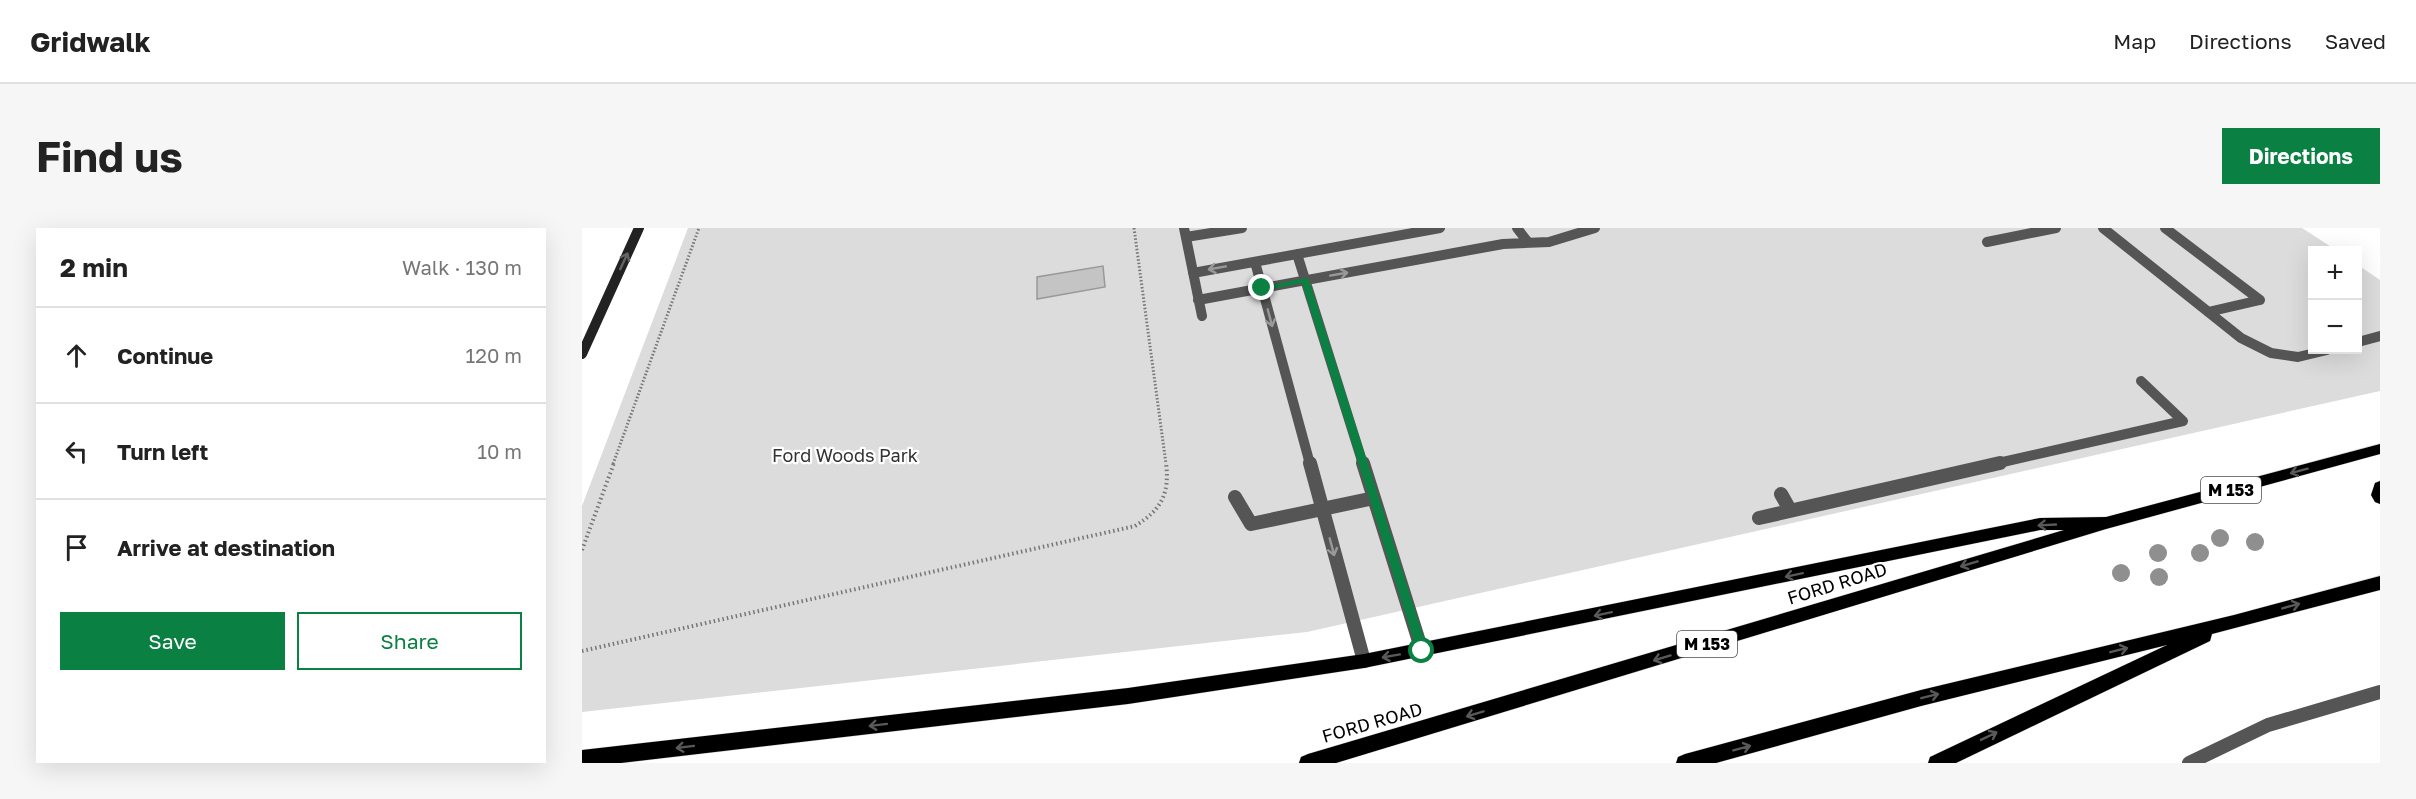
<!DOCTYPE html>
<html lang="en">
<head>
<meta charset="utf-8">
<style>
	:root { --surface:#fff; --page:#f6f6f6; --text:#222; --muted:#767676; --line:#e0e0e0; --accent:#0b8043 }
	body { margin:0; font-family:"Golos Text",sans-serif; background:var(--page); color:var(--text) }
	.controls { position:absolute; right:18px; top:18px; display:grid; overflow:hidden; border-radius:0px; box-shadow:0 6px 24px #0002 }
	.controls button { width:54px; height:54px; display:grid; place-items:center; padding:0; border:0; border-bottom:2px solid var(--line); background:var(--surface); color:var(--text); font:30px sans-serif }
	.stop { position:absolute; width:18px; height:18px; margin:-14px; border:4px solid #0b8043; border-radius:50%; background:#fff }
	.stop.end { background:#0b8043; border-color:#fff; box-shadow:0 2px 6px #0008 }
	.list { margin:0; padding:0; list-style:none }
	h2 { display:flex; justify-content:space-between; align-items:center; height:78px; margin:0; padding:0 24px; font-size:26px }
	h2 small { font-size:20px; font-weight:400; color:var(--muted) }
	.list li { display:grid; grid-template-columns:39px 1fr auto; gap:18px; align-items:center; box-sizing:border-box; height:96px; padding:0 24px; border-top:2px solid var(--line) }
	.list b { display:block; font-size:22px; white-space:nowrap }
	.list em { font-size:20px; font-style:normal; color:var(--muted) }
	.actions { display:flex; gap:12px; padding:18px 24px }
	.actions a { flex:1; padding:14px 0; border:2px solid var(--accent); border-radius:0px; text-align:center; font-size:21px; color:var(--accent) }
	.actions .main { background:var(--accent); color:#fff }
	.icon { flex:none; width:33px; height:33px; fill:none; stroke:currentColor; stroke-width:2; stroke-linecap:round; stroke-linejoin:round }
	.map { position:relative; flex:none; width:1798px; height:535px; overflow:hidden; border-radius:0px }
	header { display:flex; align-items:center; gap:36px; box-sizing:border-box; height:84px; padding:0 30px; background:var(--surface); border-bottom:2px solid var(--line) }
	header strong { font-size:28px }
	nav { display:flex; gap:33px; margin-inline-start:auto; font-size:21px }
	.intro { display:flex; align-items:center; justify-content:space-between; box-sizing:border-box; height:144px; padding:0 36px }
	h1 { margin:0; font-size:42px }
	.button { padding:15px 27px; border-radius:0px; background:var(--accent); color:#fff; font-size:21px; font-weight:700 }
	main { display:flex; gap:36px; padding:0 36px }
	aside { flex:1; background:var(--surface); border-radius:0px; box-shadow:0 6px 24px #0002 }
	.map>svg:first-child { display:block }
	.green { fill:#dcdcdc }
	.building { fill:#c4c4c4; stroke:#999; stroke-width:1.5 }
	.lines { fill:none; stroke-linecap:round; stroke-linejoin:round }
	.primary-casing { stroke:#dbdbdb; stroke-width:1 }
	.path-far1 { stroke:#777; stroke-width:3; stroke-dasharray:1.5 2; stroke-linecap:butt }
	.path { stroke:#777; stroke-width:4; stroke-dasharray:1.5 3; stroke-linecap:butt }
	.service-far1 { stroke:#555; stroke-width:10 }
	.service { stroke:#555; stroke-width:14 }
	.minor { stroke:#555; stroke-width:14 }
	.secondary { stroke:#222; stroke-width:10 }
	.primary { fill:#000; fill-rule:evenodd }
	.tree { fill:#8f8f8f }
	.oneway { stroke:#646464 }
	.oneway2 { stroke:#999 }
	.oneway3 { stroke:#595959 }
	.route { fill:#0b8043 }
	.labels { text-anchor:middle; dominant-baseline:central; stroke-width:4.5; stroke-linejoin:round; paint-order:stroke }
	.shield { fill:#fff; stroke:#4c4c4c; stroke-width:1.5 }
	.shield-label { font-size:16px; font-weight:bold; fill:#000 }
	.park-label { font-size:18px; fill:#333; stroke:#fff }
	.street-label { font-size:18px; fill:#000; stroke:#fff }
</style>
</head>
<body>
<header>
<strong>Gridwalk</strong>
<nav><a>Map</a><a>Directions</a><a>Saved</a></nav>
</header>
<div class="intro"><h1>Find us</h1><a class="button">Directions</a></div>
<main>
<aside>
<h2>2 min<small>Walk · 130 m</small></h2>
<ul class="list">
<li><svg class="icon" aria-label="ahead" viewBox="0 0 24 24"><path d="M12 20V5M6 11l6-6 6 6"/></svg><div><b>Continue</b></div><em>120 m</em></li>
<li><svg class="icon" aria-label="left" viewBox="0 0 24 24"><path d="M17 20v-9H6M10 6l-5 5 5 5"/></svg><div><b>Turn left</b></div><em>10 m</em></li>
<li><svg class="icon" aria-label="arrive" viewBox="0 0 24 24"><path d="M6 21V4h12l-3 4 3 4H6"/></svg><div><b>Arrive at destination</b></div></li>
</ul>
<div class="actions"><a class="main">Save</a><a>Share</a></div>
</aside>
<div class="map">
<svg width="1798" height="535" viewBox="0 0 1798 535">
	<rect width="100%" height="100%" fill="#fff"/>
	<path class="green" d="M106,0H1720L1754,22H1730V122H1776V37L1798,52V163L725,404L0,484V278Z"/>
	<path class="building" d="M521,38L523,59L455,71V49Z"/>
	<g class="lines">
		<g class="primary-casing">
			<path id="primary" d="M1798,216V226L1524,301L754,535H717L719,529L726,526L1482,302H1458L782,440L546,476L39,535H0V522L546,460L782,426L1458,290L1524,289Z
				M1798,253V276L1793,274L1789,267L1793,255Z
				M1798,348V362L1630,406L1628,413L1374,535H1346L1348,529L1585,417L1339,478L1134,535H1094L1096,529L1103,526L1339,462L1652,387Z"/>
		</g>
		<path class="path-far1" d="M552,0L584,236
			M31,236L117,0"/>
		<path class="path" d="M0,322L32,235
			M0,423L553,298C579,282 588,266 584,235"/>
		<path class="service-far1" d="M602,0L620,88
			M935,0L945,13
			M1521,0L1659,110L1689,125L1716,129L1745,122
			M1583,0L1678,72
			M604,9L660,0
			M1405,14L1474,0
			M715,26L781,236
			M673,34L728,236
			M611,45L858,0
			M616,72L921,16L967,14L1013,0
			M1626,84L1678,72
			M1776,114L1798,108
			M1412,236L1601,193L1559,153"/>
		<path class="service" d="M728,235L782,433
			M781,235L840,423
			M1199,266L1208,282
			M653,269L669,296L792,270
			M1177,290L1418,235"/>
		<path class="minor" d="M1607,535L1686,497L1798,464"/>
		<path class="secondary" d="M0,126L57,0"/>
		<use href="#primary" class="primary"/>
	</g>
	<g class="tree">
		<circle cx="1638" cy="310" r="9"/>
		<circle cx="1673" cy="314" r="9"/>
		<circle cx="1576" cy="325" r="9"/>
		<circle cx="1618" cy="325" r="9"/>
		<circle cx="1539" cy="345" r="9"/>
		<circle cx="1577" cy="349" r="9"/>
	</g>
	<defs><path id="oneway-shaft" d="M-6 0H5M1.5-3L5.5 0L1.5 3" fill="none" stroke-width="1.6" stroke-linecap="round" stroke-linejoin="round" transform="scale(1.5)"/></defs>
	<use class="oneway" href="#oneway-shaft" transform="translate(42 33) rotate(-65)"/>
	<g class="oneway2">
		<use href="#oneway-shaft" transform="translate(635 40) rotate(170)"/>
		<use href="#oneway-shaft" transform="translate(757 46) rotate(-10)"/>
		<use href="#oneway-shaft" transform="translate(688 90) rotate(75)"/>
		<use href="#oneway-shaft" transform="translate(750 319) rotate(75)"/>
	</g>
	<g class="oneway3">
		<use href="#oneway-shaft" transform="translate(1717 243) rotate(165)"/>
		<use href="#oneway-shaft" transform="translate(1465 297) rotate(177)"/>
		<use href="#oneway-shaft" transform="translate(1387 336) rotate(163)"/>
		<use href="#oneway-shaft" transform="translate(1212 347) rotate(168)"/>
		<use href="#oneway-shaft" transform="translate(1709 378) rotate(-15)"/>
		<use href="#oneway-shaft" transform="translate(1021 386) rotate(168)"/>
		<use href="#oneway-shaft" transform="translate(1537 422) rotate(-14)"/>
		<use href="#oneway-shaft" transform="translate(809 428) rotate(170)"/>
		<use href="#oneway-shaft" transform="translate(1080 430) rotate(163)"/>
		<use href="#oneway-shaft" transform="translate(1348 468) rotate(-14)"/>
		<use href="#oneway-shaft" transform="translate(893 486) rotate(163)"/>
		<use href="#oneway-shaft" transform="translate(296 497) rotate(173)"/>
		<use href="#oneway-shaft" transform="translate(1407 508) rotate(-26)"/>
		<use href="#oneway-shaft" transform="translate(103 519) rotate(173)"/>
		<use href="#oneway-shaft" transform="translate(1160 520) rotate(-15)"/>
	</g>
	<path class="route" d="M723,50L727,52L846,423L840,428L835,423L720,55L680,63L676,60Z"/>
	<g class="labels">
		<g class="shield">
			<rect x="1619" y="249" width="60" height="26" rx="4.5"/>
			<rect x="1095" y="403" width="60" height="26" rx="4.5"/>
		</g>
		<g class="shield-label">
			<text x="1649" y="262">M 153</text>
			<text x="1125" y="416">M 153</text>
		</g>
		<g class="park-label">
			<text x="263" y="227">Ford Woods Park</text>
		</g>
		<g class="street-label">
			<text transform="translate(1255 355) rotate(-17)">FORD ROAD</text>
			<text transform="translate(790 494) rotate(-16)">FORD ROAD</text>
		</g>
	</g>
</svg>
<div class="controls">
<button>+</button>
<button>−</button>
</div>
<div class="stop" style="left:840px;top:423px"></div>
<div class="stop end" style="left:680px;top:60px"></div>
</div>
</main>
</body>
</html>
